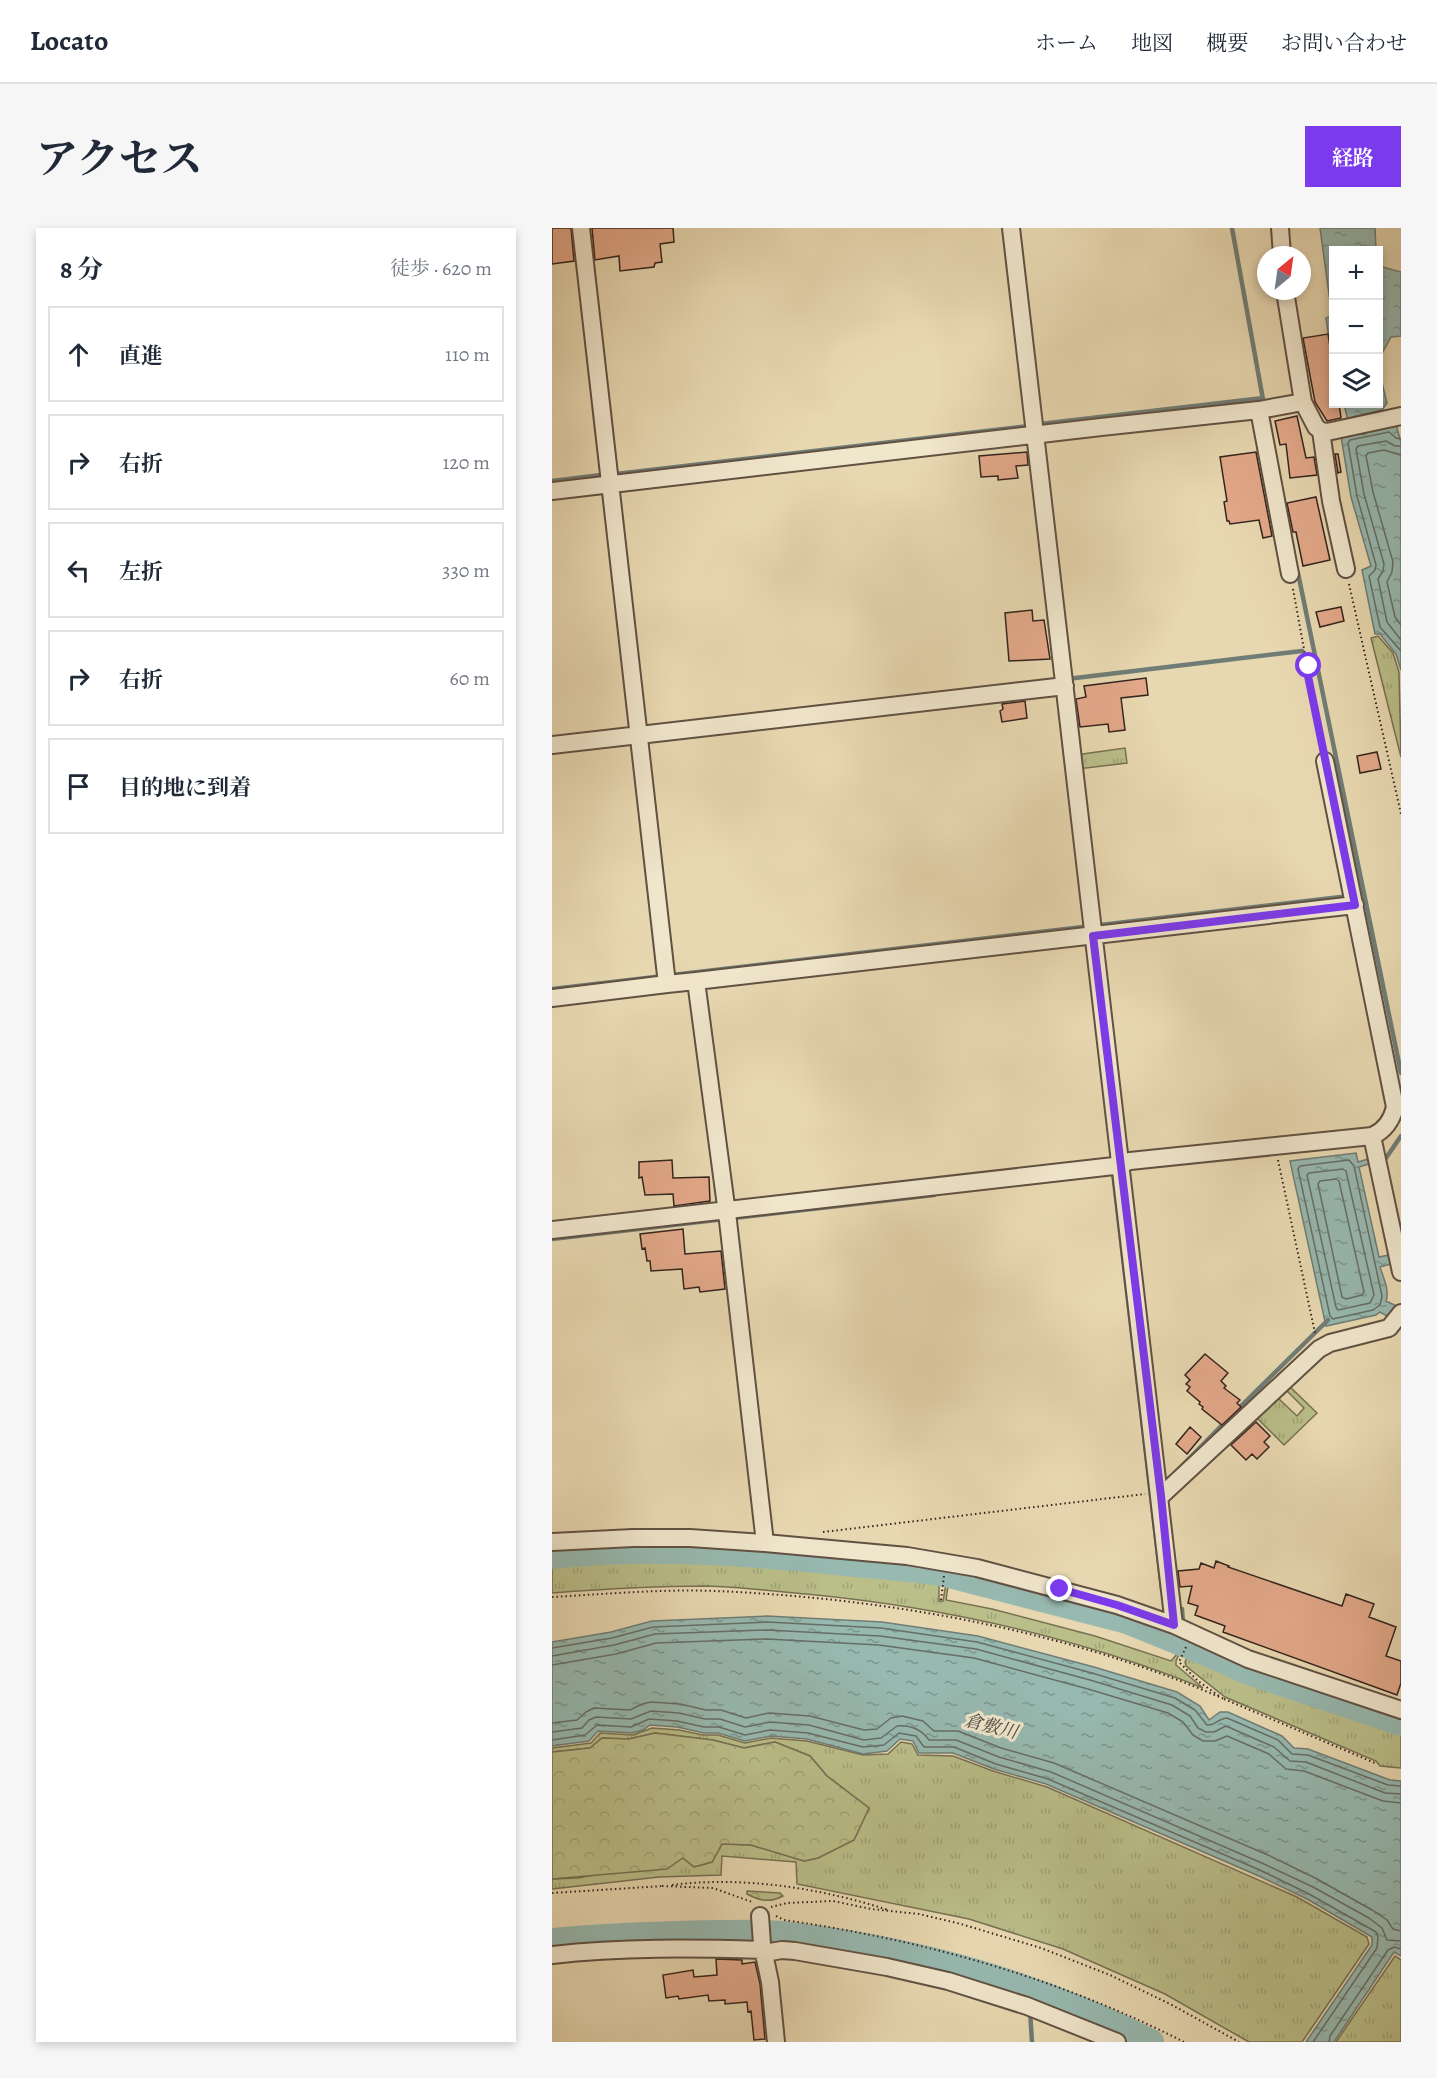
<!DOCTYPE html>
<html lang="ja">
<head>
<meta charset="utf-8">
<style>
	:root { --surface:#fff; --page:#f6f6f7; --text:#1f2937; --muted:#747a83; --line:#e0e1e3; --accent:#7c3aed }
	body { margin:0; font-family:Alegreya,"Noto Serif JP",serif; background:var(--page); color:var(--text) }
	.controls { position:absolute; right:18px; top:18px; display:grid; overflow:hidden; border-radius:0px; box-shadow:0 3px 9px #0003 }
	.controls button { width:54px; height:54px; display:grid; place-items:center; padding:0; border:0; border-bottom:2px solid var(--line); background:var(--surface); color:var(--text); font:30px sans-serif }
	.compass { position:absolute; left:705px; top:18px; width:54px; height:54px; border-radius:50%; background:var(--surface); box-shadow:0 3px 9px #0003; rotate:29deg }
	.stop { position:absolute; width:18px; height:18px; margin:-14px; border:4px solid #7c3aed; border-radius:50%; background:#fff }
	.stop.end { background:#7c3aed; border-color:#fff; box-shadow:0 2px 6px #0008 }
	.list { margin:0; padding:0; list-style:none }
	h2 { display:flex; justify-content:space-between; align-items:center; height:78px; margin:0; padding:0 24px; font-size:26px }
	h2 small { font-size:20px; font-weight:400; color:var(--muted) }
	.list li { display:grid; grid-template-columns:39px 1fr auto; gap:18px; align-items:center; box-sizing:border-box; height:96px; margin:0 12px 12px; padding:0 12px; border:2px solid var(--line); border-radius:0px }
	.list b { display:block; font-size:22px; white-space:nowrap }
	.list em { font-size:20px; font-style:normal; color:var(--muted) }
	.icon { flex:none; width:33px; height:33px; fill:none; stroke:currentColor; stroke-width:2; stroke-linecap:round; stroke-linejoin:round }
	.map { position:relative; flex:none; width:849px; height:1814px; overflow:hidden; border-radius:0px }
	header { display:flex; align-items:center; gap:36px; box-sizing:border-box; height:84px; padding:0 30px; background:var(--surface); border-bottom:2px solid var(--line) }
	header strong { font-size:28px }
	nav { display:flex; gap:33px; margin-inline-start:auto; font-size:21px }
	.intro { display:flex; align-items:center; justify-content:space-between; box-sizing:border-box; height:144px; padding:0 36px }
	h1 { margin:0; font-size:42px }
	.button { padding:15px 27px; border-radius:0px; background:var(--accent); color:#fff; font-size:21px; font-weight:700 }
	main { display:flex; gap:36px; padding:0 36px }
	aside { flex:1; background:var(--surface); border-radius:0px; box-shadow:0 3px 9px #0003 }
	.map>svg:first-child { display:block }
	.grass { fill:url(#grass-tufts); stroke:#777154; stroke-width:1.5; fill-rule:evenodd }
	.forest { fill:url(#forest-crowns); stroke:#777154; stroke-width:1.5 }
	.water { fill:url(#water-ripples); stroke:#6f7d76; stroke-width:1.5 }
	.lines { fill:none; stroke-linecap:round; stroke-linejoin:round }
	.shore { stroke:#666e67; stroke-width:1.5 }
	.stream { stroke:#6f7d76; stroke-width:4.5 }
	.river { stroke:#97b9b0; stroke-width:26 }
	.building { fill:#e3a98a; stroke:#34241e; stroke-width:1.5 }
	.street-casing { stroke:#615143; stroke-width:20 }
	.path { stroke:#34241e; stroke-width:2; stroke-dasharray:1.5 3; stroke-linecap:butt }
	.street { stroke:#f0e6cc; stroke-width:16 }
	.route { stroke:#7c3aed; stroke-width:8 }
	.labels { text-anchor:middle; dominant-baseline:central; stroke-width:6; stroke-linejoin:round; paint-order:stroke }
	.water-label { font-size:18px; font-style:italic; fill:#4d4942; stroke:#f0e6cc }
</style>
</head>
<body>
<header>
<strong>Locato</strong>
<nav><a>ホーム</a><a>地図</a><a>概要</a><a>お問い合わせ</a></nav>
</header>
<div class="intro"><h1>アクセス</h1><a class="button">経路</a></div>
<main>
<aside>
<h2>8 分<small>徒歩 · 620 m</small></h2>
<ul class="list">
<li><svg class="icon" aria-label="ahead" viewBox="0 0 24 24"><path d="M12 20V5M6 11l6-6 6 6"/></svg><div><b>直進</b></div><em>110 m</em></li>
<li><svg class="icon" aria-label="right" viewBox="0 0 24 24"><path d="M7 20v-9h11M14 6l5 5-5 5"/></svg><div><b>右折</b></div><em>120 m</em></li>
<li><svg class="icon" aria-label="left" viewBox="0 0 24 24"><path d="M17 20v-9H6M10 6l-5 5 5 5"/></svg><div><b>左折</b></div><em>330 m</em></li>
<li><svg class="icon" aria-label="right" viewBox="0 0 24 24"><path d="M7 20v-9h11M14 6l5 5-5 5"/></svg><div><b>右折</b></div><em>60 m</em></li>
<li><svg class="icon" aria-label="arrive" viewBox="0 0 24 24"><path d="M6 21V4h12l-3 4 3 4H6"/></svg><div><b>目的地に到着</b></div></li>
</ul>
</aside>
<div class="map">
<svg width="849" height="1814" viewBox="0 0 849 1814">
	<defs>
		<pattern id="grass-tufts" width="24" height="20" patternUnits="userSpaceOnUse" patternTransform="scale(1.5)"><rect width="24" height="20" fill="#babe89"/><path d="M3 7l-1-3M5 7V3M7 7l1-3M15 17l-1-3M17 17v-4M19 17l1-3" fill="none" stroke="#a0a376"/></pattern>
		<pattern id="forest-crowns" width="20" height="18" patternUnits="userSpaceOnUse" patternTransform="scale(1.5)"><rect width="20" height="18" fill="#babe89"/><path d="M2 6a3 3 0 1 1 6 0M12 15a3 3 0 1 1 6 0" fill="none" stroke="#a0a376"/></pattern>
		<pattern id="water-ripples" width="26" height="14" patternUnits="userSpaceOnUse" patternTransform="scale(1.5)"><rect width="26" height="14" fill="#97b9b0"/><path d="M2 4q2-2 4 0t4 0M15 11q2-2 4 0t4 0" fill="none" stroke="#7c968f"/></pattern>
	</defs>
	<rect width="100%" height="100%" fill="#e8d8b1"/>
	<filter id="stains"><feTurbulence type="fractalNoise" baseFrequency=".00333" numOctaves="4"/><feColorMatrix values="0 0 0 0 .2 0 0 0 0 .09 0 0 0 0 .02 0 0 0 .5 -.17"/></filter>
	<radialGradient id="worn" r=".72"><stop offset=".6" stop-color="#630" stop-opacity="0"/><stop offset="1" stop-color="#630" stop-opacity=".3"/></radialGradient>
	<path class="grass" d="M826,408L841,425L847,444L849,529L819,410Z
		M573,520L575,535L526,541L524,527Z
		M734,1155L765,1185L732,1217L700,1185ZM734,1162L752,1180L745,1188L726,1170Z
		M128,1328L332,1344L387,1353V1373H391L394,1356L513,1383L576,1402L629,1422L624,1433V1437L651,1460C524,1409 391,1379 254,1366C221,1363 188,1359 154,1358C103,1358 51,1361 0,1365V1335L65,1329ZM396,1358L513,1385L620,1420L624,1422L625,1426L619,1433L543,1408L440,1381L394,1372Z
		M637,1425L695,1451L849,1501V1540L828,1538L824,1533L673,1469L634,1438L633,1434Z
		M100,1500L127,1502L151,1507H166L193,1515L219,1510L255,1513L311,1527L336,1526L349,1514L360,1516L366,1527L401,1528L441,1543L495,1559L745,1669L815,1709L817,1716L750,1814H697L613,1766L511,1721L417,1691L245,1656L244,1634L170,1628L169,1647L107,1649L0,1661V1651L26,1650L131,1630L142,1639L160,1634L170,1616L199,1617L252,1633L266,1630L302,1612L317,1580L275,1548L258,1528L223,1514L192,1520L161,1512L103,1505L77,1511L50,1510L38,1520L0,1524V1520L39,1515L48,1505L81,1507Z
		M843,1728L849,1732V1814H784Z"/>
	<path class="forest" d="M103,1505L161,1512L192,1520L223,1514L258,1528L275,1548L317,1580L302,1612L266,1630L252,1633L199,1617L170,1616L160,1634L142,1639L131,1630L115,1641L0,1651V1524L38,1520L50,1510L77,1511Z
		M195,1663L228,1665L231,1668C218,1675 208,1673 195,1666Z"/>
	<path class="water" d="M768,0H823L824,22H782L781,138L774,90L780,88Z
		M827,38L849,44V108L839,109L829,127L830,155L835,175L830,182L800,189V193H796L792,176H826Z
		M844,197L849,214V442L844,426L828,406H823L810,342L819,338L799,269L789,208Z
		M804,925L806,934L816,931L817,936L807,939L827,1029L837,1027L839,1036L828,1039C831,1049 838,1063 834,1073L849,1080V1096L828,1084L824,1087L774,1098L738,933Z
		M215,1388L330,1394L426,1408L542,1439L625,1464L648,1478L657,1492L668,1484H676L730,1508L742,1520L756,1521L838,1552L849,1553V1728L842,1724L782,1814H754L820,1717V1709L755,1671L707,1648L494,1556L442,1541L401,1525H367L361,1513L348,1511L335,1523L311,1526L255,1511L219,1508L193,1513L166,1505H152L125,1499L98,1497L91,1502L80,1505L46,1503L37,1513L0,1518V1414L59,1404L100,1393Z"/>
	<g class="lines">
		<path class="shore" d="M849,211L844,210L837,204L798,212L796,215L805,268L824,337L823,342L817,348L828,399L849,423
			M849,218H843L834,213L806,218L804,221L812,266L832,336L831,343L826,351L835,394L849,412
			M849,227L832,222L816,225L814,228L821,264L841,334L840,344L835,354L843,389L849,397
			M797,932L802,938L830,1068L828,1077L821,1082L781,1091L778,1088L746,941L748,938Z
			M791,941L794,943L822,1067L818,1075L786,1082L784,1079L755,947L757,945Z
			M784,951L787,953L812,1064L810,1067L794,1071L790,1069L766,956L768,953Z
			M0,1420L60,1410L101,1399L215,1394L329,1400L425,1414L540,1445L623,1470L643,1482L655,1497C663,1498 667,1490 675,1490L726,1512L740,1526L756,1527L836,1557L849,1558
			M0,1428L62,1417L103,1406L215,1402L328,1408L424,1421L538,1452L620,1477L638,1488L646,1500L654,1504H662L674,1498L722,1519L738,1533L754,1534L833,1565L849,1566
			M0,1437L64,1426L104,1415L215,1411L327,1417L422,1430L536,1461L616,1485L631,1494L641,1507L651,1513H663L675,1508L717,1526L734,1541L752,1543L831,1573L849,1575
			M0,1495L25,1492L34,1484L42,1480L78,1482L90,1476L99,1474L128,1476L154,1482H169L194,1490L217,1485L258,1488L312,1502L325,1501L339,1490L350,1488L371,1493L382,1503H406L449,1520L502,1535L716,1627L765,1651L820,1682L835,1692L841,1701L849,1703
			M0,1504L30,1500L37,1492L44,1489L79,1491L99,1483L127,1485L153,1491H168L193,1499L218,1494L257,1497L312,1512L329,1510L345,1498C359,1497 369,1501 377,1512H404L447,1529L499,1544L712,1636L761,1659L817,1690L830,1700L835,1712L849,1713
			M0,1512L33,1507L45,1497L79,1499L97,1491L125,1493L152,1499H167L193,1507L218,1502L256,1505L311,1519L332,1517L347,1505L364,1508L372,1519H402L444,1536L496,1551L710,1643L757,1666L824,1704L826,1709L825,1720L761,1814
			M777,1814L778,1808L836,1722L842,1719L849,1721"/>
		<path class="stream" d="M680,0L712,177
			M488,196L711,170
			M64,246L477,198
			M0,253L49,247
			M746,345L849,845
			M515,451L750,423
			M0,761L797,668
			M828,932L834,930L849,908
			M561,944L610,1361
			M0,1011L382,967
			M684,1183L776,1092
			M621,1247L674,1193
			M630,1381L631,1395
			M604,1404L607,1398
			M624,1412L626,1406
			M219,1706V1721
			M477,1762V1775
			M478,1783L480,1814"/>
		<path class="river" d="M0,1328C126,1314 251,1331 376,1343L397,1347L575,1393L661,1428L694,1443L849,1495
			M0,1713C54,1708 108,1706 163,1705C185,1705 209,1704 231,1706C358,1720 485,1755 599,1814"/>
	</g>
	<path class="building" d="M0,0H19L22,33L0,36Z
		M40,0H121L122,14L108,16L110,34L103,35L102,39L68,43L67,28L43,32Z
		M776,106L782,144V177L787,176L789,190L775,193L763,174L751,110Z
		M745,188L754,230L762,229L765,247L738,250L734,216L728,217L723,193Z
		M475,224L476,237L464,238L466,250L446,252V248L429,249L427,228Z
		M704,224L720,308L711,310L707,292L678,296L677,293H675L672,274L675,273L668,229Z
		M783,226H786L789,244L786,245Z
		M764,269L778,332L751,338L744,304H741L735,275Z
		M789,379L792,393L768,399L764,384Z
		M480,382L481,393L492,392L498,431L457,433L453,385Z
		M594,450L596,467L569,470L573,502L557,504L556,496L528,499L524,471L534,469L532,458Z
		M473,473L475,490L450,494L448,483L451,481L450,476Z
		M825,524L829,541L808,545L805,528Z
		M120,932L121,950L157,949L158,973L122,978L121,966L93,967L90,949L87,950V934Z
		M131,1001L133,1026L169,1023L173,1061L148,1064L147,1059L132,1061L130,1041L99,1043L98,1033H95L93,1020L90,1021L88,1006Z
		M653,1126L676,1145L669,1153L674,1158L672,1160L688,1172L685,1175L689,1179L670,1197L650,1181L651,1179L647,1176L648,1174L635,1163L638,1159L634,1156L638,1152L633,1147Z
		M704,1194L718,1208L712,1214L717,1219L705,1231L700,1226L694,1232L679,1217Z
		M638,1199L649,1209L635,1226L624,1216Z
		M664,1333L677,1338L676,1339L790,1378L794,1366L822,1376L817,1389L844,1399L834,1428L849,1433V1455L845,1467L671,1404L673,1398L643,1387L646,1378L636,1375L640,1358L628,1359L626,1343L647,1341L649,1335L662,1340Z
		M164,1731L190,1732V1736L203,1734L208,1756L213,1811L202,1812L199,1783L196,1784L195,1774L173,1776V1772L157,1773L156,1767L127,1771L126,1768L114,1770L111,1747L141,1742L142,1749L165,1747Z"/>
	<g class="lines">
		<g class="street-casing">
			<path id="street" d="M29,0L115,756L144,753L176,993L213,1315
				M459,0L622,1397
				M728,0L730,27
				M733,63L751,174L764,199L769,203L775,204L849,188
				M707,182L738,346
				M769,203L779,273L794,341
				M0,263L549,199L707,182L751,174
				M0,517L513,458
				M773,533L843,879C840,892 832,903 820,908
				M144,753L803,677
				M0,770L115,756
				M0,1002L562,938L578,933L820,908L849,1044
				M609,1268L767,1121L778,1115L837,1100L849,1085
				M0,1314L81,1310H138L213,1315L355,1328L425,1340L565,1377L622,1397L696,1431L849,1482
				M208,1688L210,1716L218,1754L224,1814
				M212,1725L230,1722L243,1723L335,1739L396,1753L475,1778L565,1814
				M0,1727C69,1719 141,1720 211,1722"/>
		</g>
		<path class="path" d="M797,356L849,586
			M741,361L770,520
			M726,932L763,1105
			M271,1304L593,1266
			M0,1369C54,1366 109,1361 163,1363C333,1370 515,1402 672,1471
			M389,1372L392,1348
			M634,1419L627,1434L646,1453L667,1468
			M672,1471L823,1535
			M120,1657C191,1648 269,1660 336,1682
			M110,1658L161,1660L200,1674
			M0,1665L111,1658
			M219,1679L235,1675L281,1673L319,1681L367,1686L409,1696L489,1720L558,1747L620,1777L687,1814
			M224,1688L232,1692C371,1712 507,1750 632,1814"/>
		<use href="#street" class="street"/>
	</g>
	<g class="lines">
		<path class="route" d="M508,1361L565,1377L622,1397L609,1268L541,708L803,677L755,443L757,438"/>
	</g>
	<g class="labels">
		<g class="water-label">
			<text transform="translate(439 1498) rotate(14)">倉敷川</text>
		</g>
	</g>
	<rect width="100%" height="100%" filter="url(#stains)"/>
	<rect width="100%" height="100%" fill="url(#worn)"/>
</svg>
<div class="controls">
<button>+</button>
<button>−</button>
<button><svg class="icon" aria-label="layers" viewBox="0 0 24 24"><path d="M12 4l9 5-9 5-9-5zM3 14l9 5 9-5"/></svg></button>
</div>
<svg class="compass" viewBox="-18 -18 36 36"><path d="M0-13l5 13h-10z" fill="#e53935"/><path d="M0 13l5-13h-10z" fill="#747a83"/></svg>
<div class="stop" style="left:757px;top:438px"></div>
<div class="stop end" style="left:508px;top:1361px"></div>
</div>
</main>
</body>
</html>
